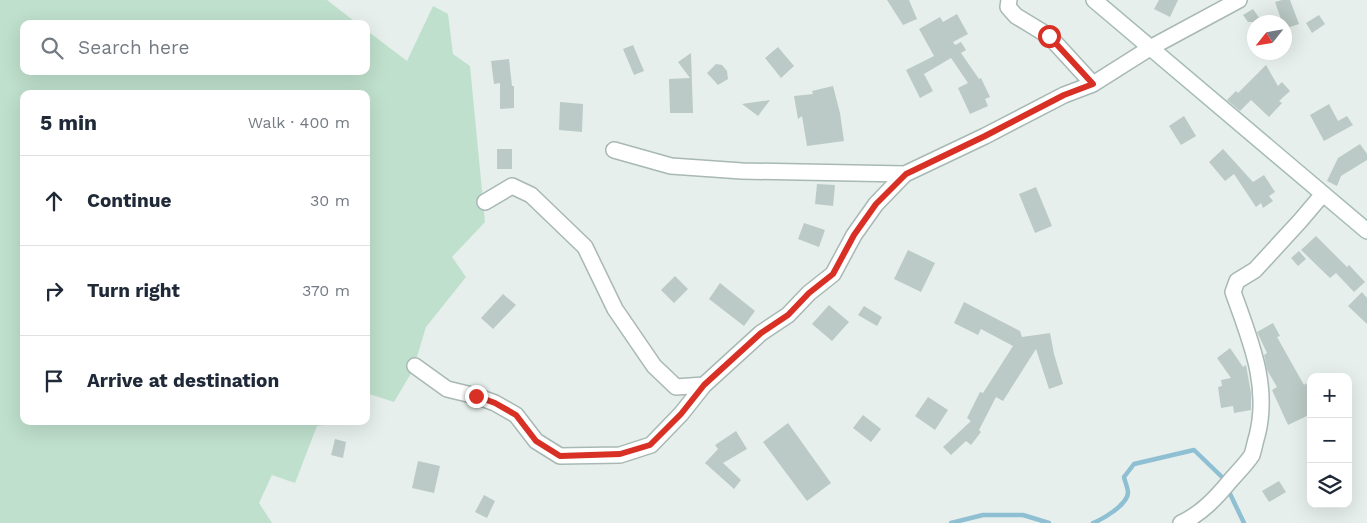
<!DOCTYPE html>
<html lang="en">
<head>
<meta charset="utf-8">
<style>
	:root { --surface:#fff; --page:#f6f6f7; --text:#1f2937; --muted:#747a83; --line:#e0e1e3 }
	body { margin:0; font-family:"Work Sans",sans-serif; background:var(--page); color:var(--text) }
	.controls { position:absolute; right:15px; bottom:15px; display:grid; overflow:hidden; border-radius:10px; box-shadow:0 5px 20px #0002 }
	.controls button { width:45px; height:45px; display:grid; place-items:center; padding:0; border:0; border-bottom:1px solid var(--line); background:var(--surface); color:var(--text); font:25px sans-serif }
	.compass { position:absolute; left:1247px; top:15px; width:45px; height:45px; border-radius:50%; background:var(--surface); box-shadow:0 5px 20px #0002; rotate:239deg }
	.stop { position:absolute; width:15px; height:15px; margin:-11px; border:4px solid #d93025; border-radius:50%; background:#fff }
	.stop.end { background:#d93025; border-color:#fff; box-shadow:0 1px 5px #0008 }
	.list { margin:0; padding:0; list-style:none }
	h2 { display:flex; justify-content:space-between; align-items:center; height:65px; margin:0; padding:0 20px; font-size:21px }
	h2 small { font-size:16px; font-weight:400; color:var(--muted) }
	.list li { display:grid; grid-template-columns:32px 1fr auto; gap:15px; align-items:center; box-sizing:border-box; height:90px; padding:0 20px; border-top:1px solid var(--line) }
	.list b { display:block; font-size:19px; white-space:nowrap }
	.list em { font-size:16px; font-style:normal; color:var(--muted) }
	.icon { flex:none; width:28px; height:28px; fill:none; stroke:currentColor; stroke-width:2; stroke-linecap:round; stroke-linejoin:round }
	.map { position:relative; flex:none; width:1367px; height:523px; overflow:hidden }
	.search { position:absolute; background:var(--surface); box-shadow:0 5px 20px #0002; left:20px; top:20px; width:350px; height:55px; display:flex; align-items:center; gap:12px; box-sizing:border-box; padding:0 18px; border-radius:10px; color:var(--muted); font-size:19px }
	.panel { position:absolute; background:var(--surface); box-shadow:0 5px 20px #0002; left:20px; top:90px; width:350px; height:335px; border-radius:10px }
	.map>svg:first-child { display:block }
	.grass { fill:#bfe0cd }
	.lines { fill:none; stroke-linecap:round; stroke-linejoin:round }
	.stream { stroke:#8fbfd3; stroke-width:4.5 }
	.building { fill:#bbcac6 }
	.street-casing { stroke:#a8b8b4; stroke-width:18 }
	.secondary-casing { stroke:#a4bbb6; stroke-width:18 }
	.street { stroke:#fff; stroke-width:15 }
	.secondary { stroke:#fff; stroke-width:15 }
	.route { stroke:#d93025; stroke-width:6 }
</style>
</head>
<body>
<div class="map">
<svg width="1367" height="523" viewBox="0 0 1367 523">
	<rect width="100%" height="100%" fill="#e6efec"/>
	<path class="grass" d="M0,0H327L358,24H24V71H366V30L407,61L433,6L448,14L453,54L470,66L485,222L452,257L466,277L426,327L413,370L394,402L366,393V94H24V421H349L348,422L317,426L295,483L272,475L259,503L272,523H0Z"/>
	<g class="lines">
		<path class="stream" d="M951,523L983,515H1023L1049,523
			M1093,523C1103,519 1127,505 1128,493C1128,488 1125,482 1124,477L1134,464L1194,450L1222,477L1244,523"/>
	</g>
	<path class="building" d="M887,0H909L917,19L903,25Z
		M1159,0H1178L1170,17L1154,9Z
		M1282,0H1290L1299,24L1284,29V22H1282L1275,2Z
		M1253,9L1262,22H1248L1243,15Z
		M957,14L968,34L953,42L955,45L961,42L966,50L961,53L979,79L981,78L990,97L985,99L988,106L970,114L958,88L968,83L951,58L924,74L933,91L920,98L906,70L934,56L919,29L940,17L943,22Z
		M1319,15L1325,24L1312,33L1306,23Z
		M633,45L644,71L634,75L623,49Z
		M778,47L794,66L781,78L765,58Z
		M691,53L693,113H670L669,79L690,78L678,62Z
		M509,59L512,86H514V108L500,109V83L494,84L491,61Z
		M716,64L722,65L727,71L728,79L718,85L707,73Z
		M1266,65L1278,86L1282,82L1290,91L1279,101L1282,103L1269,117L1251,100L1240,111L1227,100L1236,91L1238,93Z
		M833,86L840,113L844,141L807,146L802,116L798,119L794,96L813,94L812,91Z
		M770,100L758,116L742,104Z
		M560,102L583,104L582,132L559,130Z
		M1329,104L1338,121L1347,116L1353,125L1324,141L1310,115Z
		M1184,116L1196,136L1181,145L1169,126Z
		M1360,144L1367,154V160L1341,176L1337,186L1327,181L1338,158Z
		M497,149H512V169H497Z
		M1223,149L1253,182L1264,175L1275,192L1269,196L1273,201L1263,208L1261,203L1256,207L1234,174L1225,181L1209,162Z
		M817,184L835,185L833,206L815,204Z
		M1036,187L1052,226L1035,233L1019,194Z
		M804,223L825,230L819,247L798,239Z
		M1316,236L1347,267L1349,265L1365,282L1354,292L1336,273L1330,278L1301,250Z
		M908,250L935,263L921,292L894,279Z
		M1299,251L1306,259L1298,266L1291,258Z
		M675,276L688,289L674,303L661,290Z
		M720,283L755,311L744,326L709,299Z
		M1362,292L1367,298V324L1348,306Z
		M503,294L516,305L493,329L481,318Z
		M964,302L1020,331L1022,337L1050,333L1054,354L1063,384L1049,389L1036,349L1003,401L996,397L979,430L981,432L971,445L966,441L951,455L943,447L971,421L967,418L980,392L983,393L1013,346L981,329L978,335L954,323Z
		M829,305L849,322L832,341L812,324Z
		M864,306L882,317L877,326L858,315Z
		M1273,323L1280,336L1277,337L1304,385L1306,383L1311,391V414L1288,425L1272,390L1277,387L1267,370L1264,355L1267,353L1257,332Z
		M1230,348L1243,367L1246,365L1251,393V410L1234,413L1233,406L1221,408L1218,387L1222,386L1221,380L1231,378L1217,358Z
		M928,397L948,410L935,430L915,416Z
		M863,415L881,429L871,442L853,428Z
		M788,423L831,483L807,501L763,442Z
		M736,431L747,449L723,463L741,480L734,489L705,463L718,449L715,445Z
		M335,439L346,442L343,458L331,455Z
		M418,461L440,466L434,493L412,488Z
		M1279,481L1286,492L1269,502L1262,491Z
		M484,495L495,501L487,518L475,512Z"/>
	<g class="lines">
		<g class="street-casing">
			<path id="street" d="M1009,0L1008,7L1016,16L1049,36L1093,84
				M614,150L671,166L742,171L905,174
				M485,202L512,186L531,195L585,247L615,309L654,366L676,387L704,385
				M415,366L447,389L476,396L495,403L516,415L536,441L560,456L620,455L651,445L681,414L704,385L761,333L788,315L809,293L833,274L854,235L876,204L905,174L985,136L1064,95L1093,84L1150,48L1239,0
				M1181,523C1201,514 1216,498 1230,481C1237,473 1246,464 1252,455C1254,449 1255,442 1257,436C1270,385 1250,340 1233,292L1237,281L1255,270L1300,221L1323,194"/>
		</g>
		<g class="secondary-casing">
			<path id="secondary" d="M1094,0L1367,231"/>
		</g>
		<use href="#street" class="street"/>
		<use href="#secondary" class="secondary"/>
	</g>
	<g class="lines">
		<path class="route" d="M476,396L495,403L516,415L536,441L560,456L620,454L650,445L681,414L704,385L761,333L788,315L809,293L833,274L854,235L876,204L906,174L985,136L1064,95L1093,84L1049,36"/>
	</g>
</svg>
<div class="controls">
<button>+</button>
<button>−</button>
<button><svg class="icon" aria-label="layers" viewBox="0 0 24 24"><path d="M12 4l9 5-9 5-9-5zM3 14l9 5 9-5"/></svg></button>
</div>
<svg class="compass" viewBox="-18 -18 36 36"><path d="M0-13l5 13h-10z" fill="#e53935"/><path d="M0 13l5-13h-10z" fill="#747a83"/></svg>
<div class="stop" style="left:1049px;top:36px"></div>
<div class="stop end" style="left:476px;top:396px"></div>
<div class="search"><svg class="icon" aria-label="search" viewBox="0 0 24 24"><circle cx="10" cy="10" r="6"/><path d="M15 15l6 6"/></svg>Search here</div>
<section class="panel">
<h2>5 min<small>Walk · 400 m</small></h2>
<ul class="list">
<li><svg class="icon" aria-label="ahead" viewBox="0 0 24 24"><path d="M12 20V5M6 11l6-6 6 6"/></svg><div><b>Continue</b></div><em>30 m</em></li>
<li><svg class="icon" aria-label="right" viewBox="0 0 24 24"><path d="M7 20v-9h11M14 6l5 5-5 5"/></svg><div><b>Turn right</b></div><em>370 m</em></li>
<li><svg class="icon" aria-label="arrive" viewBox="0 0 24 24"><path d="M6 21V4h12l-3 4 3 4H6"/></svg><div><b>Arrive at destination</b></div></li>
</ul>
</section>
</div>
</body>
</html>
